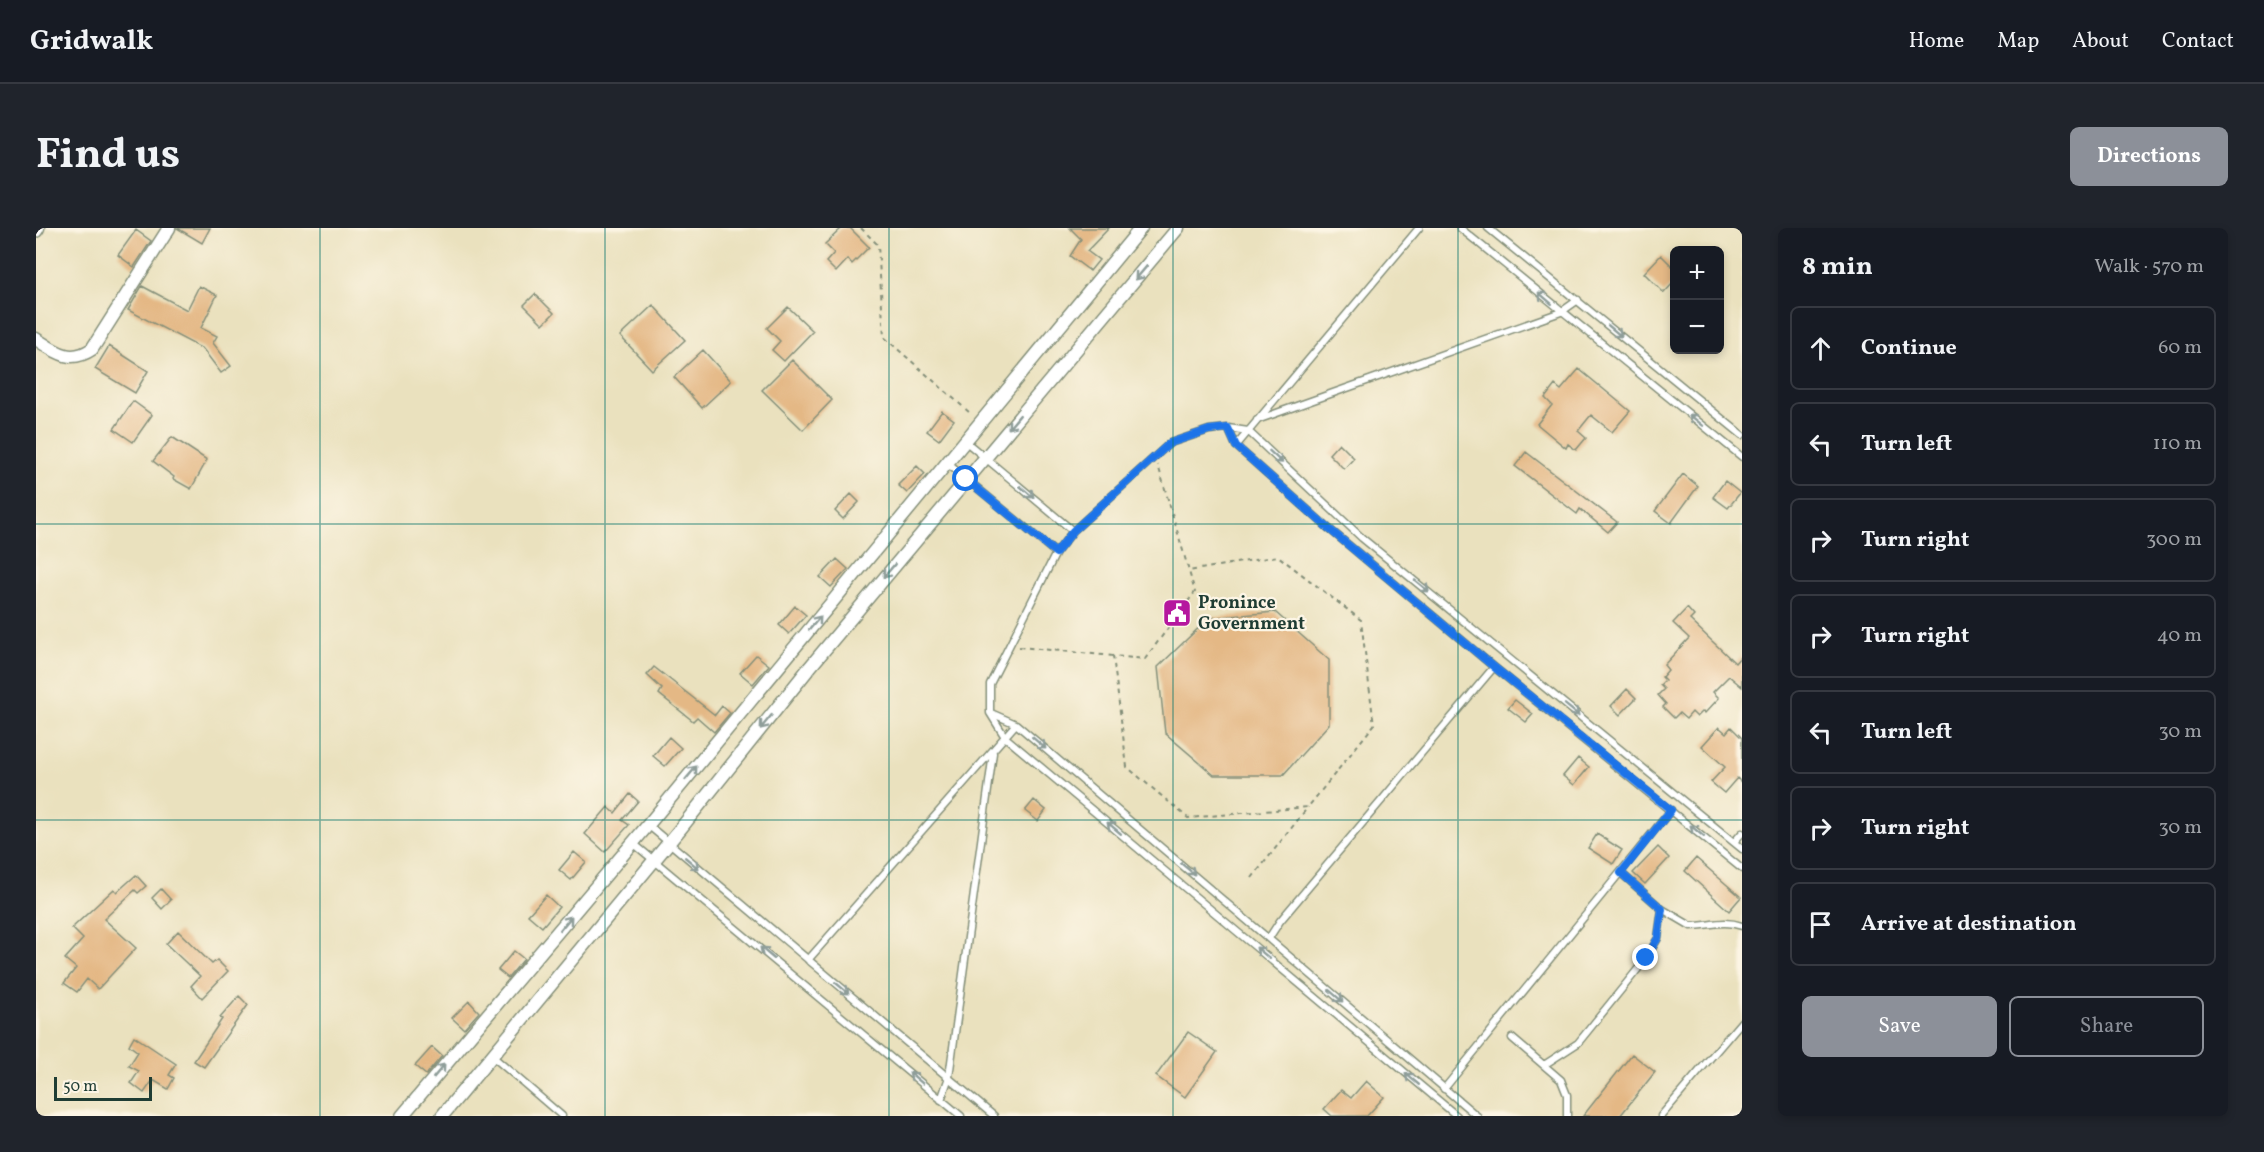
<!DOCTYPE html>
<html lang="en">
<head>
<meta charset="utf-8">
<style>
	:root { --surface:#171b24; --page:#20242c; --text:#f1f3f6; --muted:#9ea1a6; --line:#363941; --accent:#8c9099 }
	body { margin:0; font-family:Vollkorn,serif; background:var(--page); color:var(--text) }
	.controls { position:absolute; right:18px; top:18px; display:grid; overflow:hidden; border-radius:9px; box-shadow:0 3px 9px #0003 }
	.controls button { width:54px; height:54px; display:grid; place-items:center; padding:0; border:0; border-bottom:2px solid var(--line); background:var(--surface); color:var(--text); font:30px sans-serif }
	.scale { position:absolute; left:18px; bottom:15px; width:98px; box-sizing:border-box; padding-left:6px; border:3px solid #1f3d34; border-top:0; font-size:16px; line-height:21px; white-space:nowrap; color:#1f3d34; -webkit-text-stroke:4px #fcf5e5; paint-order:stroke }
	.stop { position:absolute; width:18px; height:18px; margin:-14px; border:4px solid #1a73e8; border-radius:50%; background:#fff }
	.stop.end { background:#1a73e8; border-color:#fff; box-shadow:0 2px 6px #0008 }
	.list { margin:0; padding:0; list-style:none }
	h2 { display:flex; justify-content:space-between; align-items:center; height:78px; margin:0; padding:0 24px; font-size:26px }
	h2 small { font-size:20px; font-weight:400; color:var(--muted) }
	.list li { display:grid; grid-template-columns:39px 1fr auto; gap:18px; align-items:center; box-sizing:border-box; height:84px; margin:0 12px 12px; padding:0 12px; border:2px solid var(--line); border-radius:9px }
	.list b { display:block; font-size:22px; white-space:nowrap }
	.list em { font-size:20px; font-style:normal; color:var(--muted) }
	.actions { display:flex; gap:12px; padding:18px 24px }
	.actions a { flex:1; padding:14px 0; border:2px solid var(--accent); border-radius:9px; text-align:center; font-size:21px; color:var(--accent) }
	.actions .main { background:var(--accent); color:#fff }
	.icon { flex:none; width:33px; height:33px; fill:none; stroke:currentColor; stroke-width:2; stroke-linecap:round; stroke-linejoin:round }
	.map { position:relative; flex:none; width:1706px; height:888px; overflow:hidden; border-radius:9px }
	header { display:flex; align-items:center; gap:36px; box-sizing:border-box; height:84px; padding:0 30px; background:var(--surface); border-bottom:2px solid var(--line) }
	header strong { font-size:28px }
	nav { display:flex; gap:33px; margin-inline-start:auto; font-size:21px }
	.intro { display:flex; align-items:center; justify-content:space-between; box-sizing:border-box; height:144px; padding:0 36px }
	h1 { margin:0; font-size:42px }
	.button { padding:15px 27px; border-radius:9px; background:var(--accent); color:#fff; font-size:21px; font-weight:700 }
	main { display:flex; gap:36px; padding:0 36px }
	aside { flex:1; background:var(--surface); border-radius:9px; box-shadow:0 3px 9px #0003 }
	.map>svg:first-child { display:block }
	.building { fill:#e4b885 }
	.lines { fill:none; stroke-linecap:round; stroke-linejoin:round }
	.lane-casing { stroke:#848f79; stroke-width:9 }
	.street-casing { stroke:#848f79; stroke-width:15 }
	.path { stroke:#848f79; stroke-width:2; stroke-dasharray:4.5 4.5; stroke-linecap:butt }
	.lane { stroke:#fff; stroke-width:6 }
	.street { stroke:#fff; stroke-width:12 }
	.oneway { stroke:#8f9e9a }
	.route { stroke:#1a73e8; stroke-width:8 }
	.grid { fill:none; stroke:#0f766e; stroke-width:1.5; stroke-opacity:0.55 }
	.labels { text-anchor:middle; dominant-baseline:central; stroke-width:4.5; stroke-linejoin:round; paint-order:stroke }
	.poi-label { font-size:18px; font-weight:bold; fill:#1f3d34; stroke:#fcf5e5; text-anchor:start }
</style>
</head>
<body>
<header>
<strong>Gridwalk</strong>
<nav><a>Home</a><a>Map</a><a>About</a><a>Contact</a></nav>
</header>
<div class="intro"><h1>Find us</h1><a class="button">Directions</a></div>
<main>
<div class="map">
<svg width="1706" height="888" viewBox="0 0 1706 888">
	<rect width="100%" height="100%" fill="#fcf5e5"/>
	<filter id="ink" filterUnits="userSpaceOnUse"><feTurbulence type="fractalNoise" baseFrequency=".0167" numOctaves="2"/><feDisplacementMap in="SourceGraphic" scale="12" xChannelSelector="R" yChannelSelector="G"/><feConvolveMatrix kernelMatrix="1 2 1 2 8 2 1 2 1" color-interpolation-filters="sRGB"/></filter>
	<filter id="wash" filterUnits="userSpaceOnUse"><feTurbulence type="fractalNoise" baseFrequency=".008" numOctaves="4" result="noise"/><feDisplacementMap in="SourceGraphic" scale="24" xChannelSelector="R" yChannelSelector="G"/><feGaussianBlur stdDeviation="1.35" result="paint"/><feColorMatrix in="noise" values="0 0 0 0 0 0 0 0 0 0 0 0 0 0 0 0 0 1.4 0 .05"/><feComposite in="paint" operator="in"/></filter>
	<g filter="url(#wash)">
		<rect width="100%" height="100%" fill="#eae1be"/>
		<g id="blocks">
			<path class="building" d="M141,0H174L166,15Z
				M806,0H814L833,19L816,36L812,31L800,44L790,34L798,25L789,16Z
				M1034,0H1073L1051,23L1063,32L1054,43L1034,28L1045,11Z
				M100,2L115,13L98,39L82,27Z
				M1625,27L1638,40V54L1628,65L1608,45Z
				M106,58L151,82L163,58L181,67L165,100L181,108L177,115L195,138L185,145L167,121L92,82Z
				M499,66L518,85L507,96L488,77Z
				M617,77L649,112L616,142L584,108Z
				M752,79L777,103L748,133L736,122L744,113L731,100Z
				M73,118L112,143L99,165L59,141Z
				M667,122L695,153L666,180L638,149Z
				M756,132L796,172L767,202L726,162Z
				M1543,141L1594,183L1576,204L1555,187L1542,203L1550,210L1540,222L1532,216L1530,220L1501,196L1516,177L1509,170L1519,157L1525,162Z
				M97,173L116,187L97,214L78,201Z
				M906,183L918,192L903,212L891,203Z
				M136,209L171,232L155,261L137,251L138,249L117,233Z
				M1303,215L1318,230L1308,241L1293,226Z
				M1490,224L1581,294L1572,304L1544,281L1541,286L1479,238Z
				M881,238L889,246L871,265L862,257Z
				M1647,246L1662,258L1635,295L1619,283Z
				M1689,253L1704,265L1692,280L1677,269Z
				M815,266L823,274L807,291L799,283Z
				M801,331L812,341L795,359L784,349Z
				M759,378L770,387L753,406L743,397Z
				M1651,380L1658,388L1654,392L1699,435L1706,427V459L1693,448L1677,464L1683,470L1669,485L1667,483L1661,489L1656,484L1650,491L1643,485L1638,490L1627,479L1630,476L1622,467L1628,461L1624,457L1629,452L1626,449L1632,442L1628,437L1653,410L1637,395Z
				M1239,384L1293,432V496L1247,547H1178L1129,505L1122,439L1173,390Z
				M720,427L733,437L717,456L704,445Z
				M618,439L679,487L686,478L694,485L678,504L661,489L657,493L623,466L626,461L611,447Z
				M1591,461L1600,470L1584,487L1575,478Z
				M1479,472L1497,486L1490,494L1472,480Z
				M1683,499L1690,505L1695,499L1706,510V555L1701,550L1688,565L1675,554L1689,539L1666,518Z
				M633,509L645,520L629,538L617,528Z
				M1542,530L1553,539L1538,557L1527,548Z
				M594,566L602,573L586,592L593,597L569,624L549,606L572,579L579,585Z
				M998,572L1010,582L1002,593L989,583Z
				M1561,606L1586,622L1577,636L1552,620Z
				M1622,619L1633,630L1609,656L1597,645Z
				M538,624L550,634L535,652L523,642Z
				M1660,630L1705,669L1693,683L1649,643Z
				M100,647L110,658L102,665L99,662L68,691L100,720L62,761L51,751L41,764L28,755L40,740L29,731L47,711L36,700L78,661L81,664Z
				M125,661L135,672L126,681L116,670Z
				M510,667L523,679L506,699L492,687Z
				M142,703L176,736L181,732L192,743L166,770L155,758L164,748L130,716Z
				M478,723L488,731L472,750L462,742Z
				M203,768L212,777L168,839L158,833L186,791L184,790Z
				M433,773L443,784L428,801L416,790Z
				M1152,804L1181,824L1149,869L1120,848Z
				M98,808L140,836L133,847L138,850L132,861L117,852L108,865L95,855L103,843L93,838L102,824L93,817Z
				M396,819L406,828L390,847L379,838Z
				M1596,826L1619,844L1584,888H1547Z
				M1330,853L1348,869L1331,888H1296L1288,881L1305,862L1315,870Z"/>
		</g>
	</g>
	<g filter="url(#ink)">
		<use href="#blocks" fill-opacity="0" stroke="#848f79" stroke-width="1.5"/>
		<g class="lines">
			<g class="lane-casing">
				<path id="lane" d="M1424,0L1706,229
					M1452,0L1706,207
					M1221,192L1525,84L1542,72
					M1192,200L1200,218L1291,299L1458,439L1706,641
					M929,213L1037,303
					M1200,218L1383,0
					M911,235L1020,325
					M955,485L980,496L1441,888
					M612,597L958,888
					M1698,614L1706,605
					M597,615L925,888
					M1585,645L1626,681L1655,698C1674,698 1687,691 1706,698
					M1233,710L1244,693L1458,439
					M772,732L980,496
					M1476,810L1525,852L1531,867V888
					M455,827L526,888
					M1508,837L1542,815L1610,731L1622,710L1626,681
					M1408,861L1635,582
					M905,872L913,849L957,525
					M1421,888L969,509L954,485V456L1020,325L1037,303L1134,215L1173,202L1192,200L1212,203L1326,310L1706,621
					M1625,888L1706,793"/>
			</g>
			<g class="street-casing">
				<path id="street" d="M0,3L2,0
					M0,111C20,124 34,136 56,121L133,0
					M366,888L612,597L1105,0
					M406,888L645,600L774,439L1142,0"/>
			</g>
			<path class="path" d="M825,0L842,17L848,109L934,185
				M983,419L1109,431L1159,364L1122,237
				M1077,428L1091,539L1152,590L1272,579L1338,497L1325,392L1242,328L1153,343
				M1216,650L1272,579"/>
			<use href="#lane" class="lane"/>
			<use href="#street" class="street"/>
		</g>
		<defs><path id="oneway-shaft" d="M-6 0H5M1.5-3L5.5 0L1.5 3" fill="none" stroke-width="1.6" stroke-linecap="round" stroke-linejoin="round" transform="scale(1.5)"/></defs>
		<g class="oneway">
			<use href="#oneway-shaft" transform="translate(1105 45) rotate(130)"/>
			<use href="#oneway-shaft" transform="translate(1509 70) rotate(-139)"/>
			<use href="#oneway-shaft" transform="translate(1579 103) rotate(40)"/>
			<use href="#oneway-shaft" transform="translate(1660 192) rotate(-141)"/>
			<use href="#oneway-shaft" transform="translate(978 194) rotate(130)"/>
			<use href="#oneway-shaft" transform="translate(1240 229) rotate(43)"/>
			<use href="#oneway-shaft" transform="translate(991 264) rotate(40)"/>
			<use href="#oneway-shaft" transform="translate(853 343) rotate(130)"/>
			<use href="#oneway-shaft" transform="translate(1386 358) rotate(39)"/>
			<use href="#oneway-shaft" transform="translate(779 395) rotate(-50)"/>
			<use href="#oneway-shaft" transform="translate(1536 482) rotate(39)"/>
			<use href="#oneway-shaft" transform="translate(730 494) rotate(129)"/>
			<use href="#oneway-shaft" transform="translate(1003 515) rotate(41)"/>
			<use href="#oneway-shaft" transform="translate(655 545) rotate(-50)"/>
			<use href="#oneway-shaft" transform="translate(1078 600) rotate(-140)"/>
			<use href="#oneway-shaft" transform="translate(1661 603) rotate(-140)"/>
			<use href="#oneway-shaft" transform="translate(656 635) rotate(40)"/>
			<use href="#oneway-shaft" transform="translate(1152 641) rotate(40)"/>
			<use href="#oneway-shaft" transform="translate(530 695) rotate(-50)"/>
			<use href="#oneway-shaft" transform="translate(731 725) rotate(-140)"/>
			<use href="#oneway-shaft" transform="translate(1227 725) rotate(-140)"/>
			<use href="#oneway-shaft" transform="translate(806 760) rotate(40)"/>
			<use href="#oneway-shaft" transform="translate(1300 768) rotate(41)"/>
			<use href="#oneway-shaft" transform="translate(403 843) rotate(-50)"/>
			<use href="#oneway-shaft" transform="translate(880 850) rotate(-140)"/>
			<use href="#oneway-shaft" transform="translate(1376 851) rotate(-140)"/>
		</g>
	</g>
	<g class="lines" filter="url(#ink)">
		<path class="route" d="M930,251L1020,325L1037,303L1134,215L1173,202L1192,200L1200,218L1292,300L1458,439L1635,582L1585,645L1626,681L1622,710L1610,730"/>
	</g>
	<path class="grid" d="M284,0V888M569,0V888M853,0V888M1137,0V888M1422,0V888M0,296H1706M0,592H1706"/>
	<defs>
		<g id="civic-square" transform="scale(1.5)"><rect x="-9" y="-9" width="18" height="18" rx="4" fill="#b5179e" stroke="#fcf5e5"/><path d="M-.6-6.5H3V-4.5H.6V-3L4-1V1h2V6H-6V1h2V-1L-.6-3ZM-1.2 2.5V6h2.4V2.5Z" fill="#fff"/></g>
	</defs>
	<g fill-rule="evenodd">
		<use href="#civic-square" x="1141" y="385"/>
	</g>
	<g class="labels">
		<g class="poi-label">
			<text x="1162" y="375">Pronince<tspan x="1162" dy="21">Government</tspan></text>
		</g>
	</g>
</svg>
<div class="controls">
<button>+</button>
<button>−</button>
</div>
<div class="scale">50 m</div>
<div class="stop" style="left:930px;top:251px"></div>
<div class="stop end" style="left:1610px;top:730px"></div>
</div>
<aside>
<h2>8 min<small>Walk · 570 m</small></h2>
<ul class="list">
<li><svg class="icon" aria-label="ahead" viewBox="0 0 24 24"><path d="M12 20V5M6 11l6-6 6 6"/></svg><div><b>Continue</b></div><em>60 m</em></li>
<li><svg class="icon" aria-label="left" viewBox="0 0 24 24"><path d="M17 20v-9H6M10 6l-5 5 5 5"/></svg><div><b>Turn left</b></div><em>110 m</em></li>
<li><svg class="icon" aria-label="right" viewBox="0 0 24 24"><path d="M7 20v-9h11M14 6l5 5-5 5"/></svg><div><b>Turn right</b></div><em>300 m</em></li>
<li><svg class="icon" aria-label="right" viewBox="0 0 24 24"><path d="M7 20v-9h11M14 6l5 5-5 5"/></svg><div><b>Turn right</b></div><em>40 m</em></li>
<li><svg class="icon" aria-label="left" viewBox="0 0 24 24"><path d="M17 20v-9H6M10 6l-5 5 5 5"/></svg><div><b>Turn left</b></div><em>30 m</em></li>
<li><svg class="icon" aria-label="right" viewBox="0 0 24 24"><path d="M7 20v-9h11M14 6l5 5-5 5"/></svg><div><b>Turn right</b></div><em>30 m</em></li>
<li><svg class="icon" aria-label="arrive" viewBox="0 0 24 24"><path d="M6 21V4h12l-3 4 3 4H6"/></svg><div><b>Arrive at destination</b></div></li>
</ul>
<div class="actions"><a class="main">Save</a><a>Share</a></div>
</aside>
</main>
</body>
</html>
